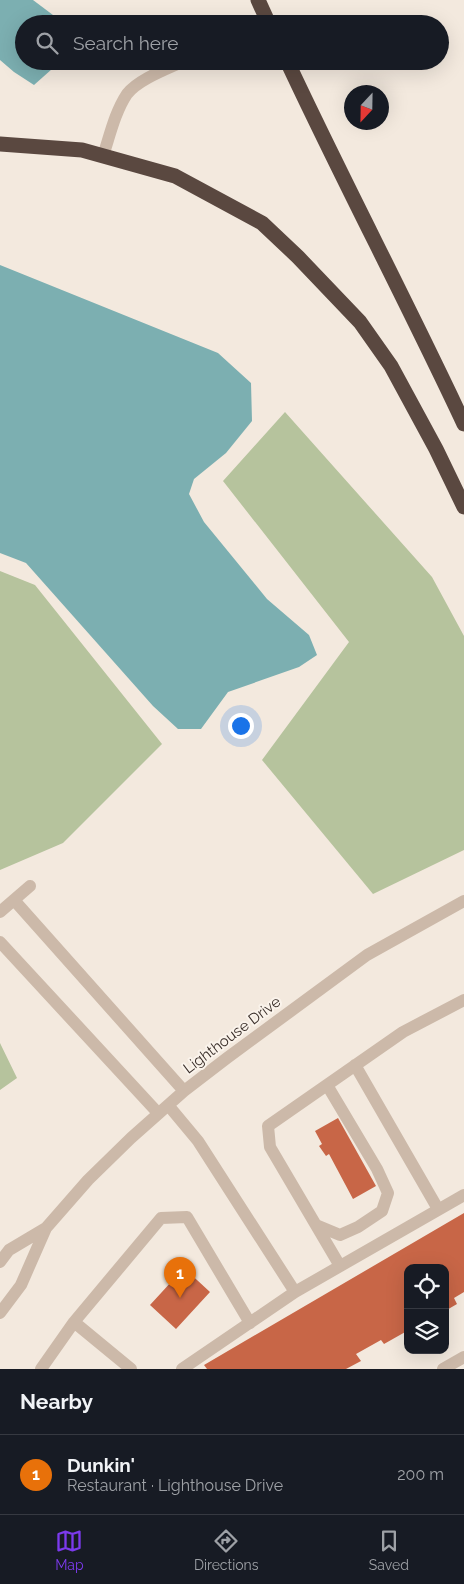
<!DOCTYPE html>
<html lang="en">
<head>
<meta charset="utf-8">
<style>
	:root { --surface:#171b24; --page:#20242c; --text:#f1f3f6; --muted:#9ea1a6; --line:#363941; --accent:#7c3aed }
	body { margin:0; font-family:Raleway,sans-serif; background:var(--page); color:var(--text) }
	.controls { position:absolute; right:15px; bottom:15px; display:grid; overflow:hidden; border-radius:10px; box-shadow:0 5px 20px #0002 }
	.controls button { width:45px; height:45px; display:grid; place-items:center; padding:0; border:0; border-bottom:1px solid var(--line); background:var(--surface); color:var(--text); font:25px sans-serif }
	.compass { position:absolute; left:344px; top:85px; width:45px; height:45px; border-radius:50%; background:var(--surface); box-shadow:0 5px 20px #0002; rotate:202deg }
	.you { position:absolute; left:240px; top:725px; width:18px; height:18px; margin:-12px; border:4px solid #fff; border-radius:50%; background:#1a73e8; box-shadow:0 0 0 8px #1a73e833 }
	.badge { display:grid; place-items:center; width:32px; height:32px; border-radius:50%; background:var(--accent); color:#fff; font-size:16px; font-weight:700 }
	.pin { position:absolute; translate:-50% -41px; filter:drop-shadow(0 1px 2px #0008) }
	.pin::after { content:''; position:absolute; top:26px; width:18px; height:15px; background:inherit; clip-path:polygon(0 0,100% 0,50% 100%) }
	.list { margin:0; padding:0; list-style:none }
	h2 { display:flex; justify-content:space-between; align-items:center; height:65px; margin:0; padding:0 20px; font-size:21px }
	h2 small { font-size:16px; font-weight:400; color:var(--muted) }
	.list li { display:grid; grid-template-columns:32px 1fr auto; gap:15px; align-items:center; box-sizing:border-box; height:80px; padding:0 20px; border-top:1px solid var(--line) }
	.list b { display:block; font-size:19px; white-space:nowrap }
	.list p { margin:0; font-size:16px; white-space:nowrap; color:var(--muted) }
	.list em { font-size:16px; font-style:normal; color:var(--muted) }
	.icon { flex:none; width:28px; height:28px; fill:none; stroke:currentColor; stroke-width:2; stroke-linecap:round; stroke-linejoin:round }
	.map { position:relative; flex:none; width:464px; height:1369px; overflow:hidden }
	.search { position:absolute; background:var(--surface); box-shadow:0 5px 20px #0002; left:15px; right:15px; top:15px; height:55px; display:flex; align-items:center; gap:12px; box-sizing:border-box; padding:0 18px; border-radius:28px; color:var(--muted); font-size:19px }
	.sheet { height:145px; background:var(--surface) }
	nav { display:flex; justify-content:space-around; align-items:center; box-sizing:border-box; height:70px; border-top:1px solid var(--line); background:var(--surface); font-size:14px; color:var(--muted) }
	nav a { display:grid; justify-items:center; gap:2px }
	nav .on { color:var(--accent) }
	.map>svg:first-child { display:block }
	.green { fill:#b6c39d }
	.water { fill:#7cafb1 }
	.building { fill:#c86647 }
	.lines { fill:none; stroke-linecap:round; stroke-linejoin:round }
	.minor { stroke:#ccb9a9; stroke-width:12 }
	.highway { stroke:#5a4840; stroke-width:15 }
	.labels { text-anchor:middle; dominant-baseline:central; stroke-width:4; stroke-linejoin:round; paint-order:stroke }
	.street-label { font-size:15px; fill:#392e29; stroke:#faf3eb }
</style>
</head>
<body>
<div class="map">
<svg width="464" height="1369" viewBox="0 0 464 1369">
	<rect width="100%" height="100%" fill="#f3e9de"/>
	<path class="green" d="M285,412L432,577L464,636V850L373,894L262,760L349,642L223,481Z
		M0,571L35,585L162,744L63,843L0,870Z
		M0,1043L17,1078L0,1090Z"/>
	<path class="water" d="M0,0H33L61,21L63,24H24V61H61L34,85L14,72L0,60Z
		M0,265L218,353L251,383L252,421L226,453L194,479L189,494L204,522L267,599L309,635L317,655L299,667L228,692L201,729H178L153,706L26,563L0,553Z"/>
	<path class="building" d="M338,1118L376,1186L353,1199L329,1154L326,1156L319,1146L322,1144L315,1131Z
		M464,1213V1292L454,1298L457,1304L445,1311V1268H408V1323L404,1325L407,1331L384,1344L381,1340L356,1354L361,1361L346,1369H207L204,1365Z
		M184,1268L210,1292L176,1329L150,1305Z"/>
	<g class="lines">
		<path class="minor" d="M103,156C110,135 115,112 127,94C139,79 167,69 184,61
			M14,900L184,1091
			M0,912L30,886
			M0,942L158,1113
			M355,1065L438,1209
			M168,1105L198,1141L295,1292L182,1369
			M316,1225L340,1235L358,1227L382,1211L388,1193L377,1169L327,1085
			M0,1262L9,1250L46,1228L88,1180L131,1138L184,1091L227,1058L367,955L464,901
			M340,1266L270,1147L268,1126L403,1032L464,1000
			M295,1292L464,1195
			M0,1313L21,1285L46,1228
			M74,1322L131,1369
			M41,1369L74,1322L161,1218L187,1217L250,1323
			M443,1369L464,1357"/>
		<path class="highway" d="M258,0L269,24
			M287,61C344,183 407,302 464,424
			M0,144L82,150L175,176L262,223L298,257L360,322L391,366L436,449L464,507"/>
	</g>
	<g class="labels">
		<g class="street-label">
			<text transform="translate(232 1035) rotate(-37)">Lighthouse Drive</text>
		</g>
	</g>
</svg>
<div class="controls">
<button><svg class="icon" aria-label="locate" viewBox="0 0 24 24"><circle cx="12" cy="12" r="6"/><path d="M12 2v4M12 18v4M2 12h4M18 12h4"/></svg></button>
<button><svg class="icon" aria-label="layers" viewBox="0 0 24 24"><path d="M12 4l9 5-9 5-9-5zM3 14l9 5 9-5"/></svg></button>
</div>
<svg class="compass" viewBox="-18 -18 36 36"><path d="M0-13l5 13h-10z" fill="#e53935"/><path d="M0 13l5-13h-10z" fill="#9ea1a6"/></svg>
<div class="you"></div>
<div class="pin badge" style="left:180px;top:1298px;background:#e8710a">1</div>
<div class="search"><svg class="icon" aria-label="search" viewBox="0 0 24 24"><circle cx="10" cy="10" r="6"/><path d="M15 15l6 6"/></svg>Search here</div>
</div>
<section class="sheet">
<h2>Nearby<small></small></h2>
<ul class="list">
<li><span class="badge" style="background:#e8710a">1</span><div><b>Dunkin'</b><p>Restaurant · Lighthouse Drive</p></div><em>200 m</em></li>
</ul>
</section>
<nav>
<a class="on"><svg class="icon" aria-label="map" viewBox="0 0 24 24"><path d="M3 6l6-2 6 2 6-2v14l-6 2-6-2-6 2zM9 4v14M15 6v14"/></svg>Map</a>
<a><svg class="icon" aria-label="directions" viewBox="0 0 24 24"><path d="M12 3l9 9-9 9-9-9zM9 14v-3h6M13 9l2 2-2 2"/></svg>Directions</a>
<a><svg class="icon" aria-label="saved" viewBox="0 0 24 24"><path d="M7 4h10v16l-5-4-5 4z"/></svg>Saved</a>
</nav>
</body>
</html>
